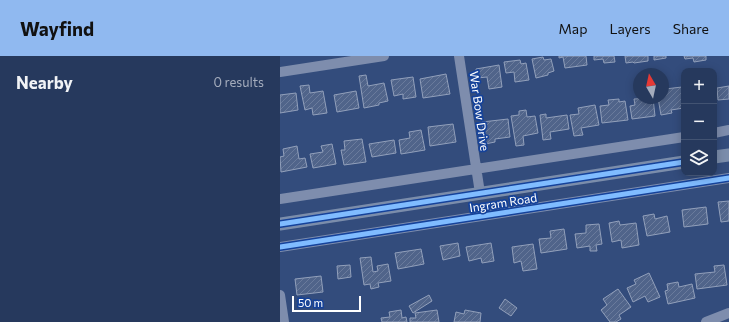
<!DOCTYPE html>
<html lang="en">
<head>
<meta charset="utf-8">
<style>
	:root { --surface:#26395d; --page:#324466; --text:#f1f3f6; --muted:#a4acbc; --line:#425372; --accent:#90b9f0 }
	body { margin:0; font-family:Commissioner,sans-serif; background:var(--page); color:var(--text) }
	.controls { position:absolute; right:12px; top:12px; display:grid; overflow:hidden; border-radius:8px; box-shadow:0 2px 10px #0003 }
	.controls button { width:36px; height:36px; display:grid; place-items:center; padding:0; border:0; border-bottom:1px solid var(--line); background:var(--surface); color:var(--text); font:20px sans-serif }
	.compass { position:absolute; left:353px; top:12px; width:36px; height:36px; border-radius:50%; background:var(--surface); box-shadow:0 2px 10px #0003; rotate:351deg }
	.scale { position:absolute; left:12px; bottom:10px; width:69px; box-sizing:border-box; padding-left:4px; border:2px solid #fff; border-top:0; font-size:11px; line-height:14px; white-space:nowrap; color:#fff; -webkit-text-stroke:3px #15429a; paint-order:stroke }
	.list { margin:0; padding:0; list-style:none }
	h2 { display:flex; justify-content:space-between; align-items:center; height:52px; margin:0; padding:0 16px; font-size:17px }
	h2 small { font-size:13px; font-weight:400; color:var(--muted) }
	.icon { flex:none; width:22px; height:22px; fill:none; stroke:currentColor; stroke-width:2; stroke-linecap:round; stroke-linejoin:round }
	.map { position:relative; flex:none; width:449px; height:266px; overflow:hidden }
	header { display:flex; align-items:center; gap:24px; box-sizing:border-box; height:56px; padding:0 20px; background:var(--accent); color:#111 }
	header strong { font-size:19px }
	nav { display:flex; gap:22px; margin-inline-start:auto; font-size:14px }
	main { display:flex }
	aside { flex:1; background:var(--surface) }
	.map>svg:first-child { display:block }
	.building { fill:url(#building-hatch); stroke:#92a0bb }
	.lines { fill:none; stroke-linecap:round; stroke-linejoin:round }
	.minor { stroke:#7e8dad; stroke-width:10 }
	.major { stroke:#7b8dab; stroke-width:13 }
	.cycleway-casing { stroke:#15429a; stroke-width:8 }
	.cycleway { stroke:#80bcff; stroke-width:5 }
	.labels { text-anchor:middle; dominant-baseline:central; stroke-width:3.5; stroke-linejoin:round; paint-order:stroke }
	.street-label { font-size:12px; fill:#fff; stroke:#15429a }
</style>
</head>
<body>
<header>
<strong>Wayfind</strong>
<nav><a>Map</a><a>Layers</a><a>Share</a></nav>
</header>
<main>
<aside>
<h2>Nearby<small>0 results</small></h2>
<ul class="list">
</ul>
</aside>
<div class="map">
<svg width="449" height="266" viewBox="0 0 449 266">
	<defs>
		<pattern id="building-hatch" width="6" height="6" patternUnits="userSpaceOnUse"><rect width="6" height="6" fill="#50648a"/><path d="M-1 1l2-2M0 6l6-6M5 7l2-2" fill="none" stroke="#6a7b9c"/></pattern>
	</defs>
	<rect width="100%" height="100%" fill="#334c7c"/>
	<path class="building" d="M279,0H306L307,9L285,12L283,1L279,2Z
		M314,0H334L335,6L324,7L323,3L314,4Z
		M345,0H368V5L354,7L353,6L346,7Z
		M374,0H386V2L374,4Z
		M404,0H426V4L414,6L413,2L405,3Z
		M263,1L264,4L271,3L274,15L268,17V19L256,22L252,3Z
		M240,4L241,8L246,7L249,24L235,26L234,16L226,17L224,6Z
		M219,9L222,31L209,33L207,21L197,22L196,13Z
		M166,18L170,38L143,42L140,23Z
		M86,19L88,30L104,27L108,45L99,47V49L84,52L79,20Z
		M133,21L136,41L123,43V38L114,40L111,24Z
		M29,29L30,37L43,35L47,57L33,59L32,52L25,54L20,30Z
		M449,30V43L438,44L437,32Z
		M402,31L404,52L391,54L392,57L381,59L378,42H383V40L386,39L385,33Z
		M76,35L79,52L57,56L54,39Z
		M16,37L18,54L0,57V39Z
		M373,42L375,60L352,63L350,50L355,49L354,43Z
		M339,43V46L345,45L348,64L322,67L320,50L329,49L328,44Z
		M315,49L319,69L301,72L303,79L294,80L290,59L299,58L298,52Z
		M246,54L247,61L255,60L258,77L243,80L244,89L236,90L231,60L239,59V55Z
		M266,58V62L287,59L289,73L270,76L271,83L263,84L260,59Z
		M228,63L230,81L215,83V86L205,88L202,66Z
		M173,68L176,86L150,90L148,71Z
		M141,74L145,94L121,98L119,84L130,82L129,76Z
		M82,83L86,106L64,109L61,94H65L64,85Z
		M114,84L116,97L92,101L89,88Z
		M52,88L56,108L33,112L30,98L43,96L41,90Z
		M17,90L19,103L25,102L27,111L1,116L0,101L4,100L3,93Z
		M449,145V165L441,166L438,146Z
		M426,151L428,168L404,171L402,154Z
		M374,158L375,163L387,160L390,176L367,180L363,160Z
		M339,165L340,169L356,167L359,189L342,192L341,184L332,186L329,167Z
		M319,168L322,188L316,189L317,195H310V190L297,192L295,178L306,177V169Z
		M284,173L287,193L261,197L259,183L271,182L270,175Z
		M178,187L180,200L163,204L160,190Z
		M211,187L214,205L202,207L201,202L189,205L186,191Z
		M253,188L257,213L243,215L241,205L234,207L232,191Z
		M141,193L144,208L118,213L115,197Z
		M91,201L93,216L98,215L97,210L108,208L111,225L98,227L99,231L91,233L90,228L84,229L80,202Z
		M70,209L71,221L58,223L57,210Z
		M444,209L447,229L417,233L415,218L435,216L434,210Z
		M369,217L380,241L368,246L365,240L353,246L347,232L356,228L354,224Z
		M41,220L43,236L17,239L15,223Z
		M398,226L399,231L412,228L415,242L388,248L385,235L388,234L387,228Z
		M338,233L351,251L339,259L341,263L336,266H330L321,254L327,249L323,243Z
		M149,239L152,245L133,257L129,250Z
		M225,243L237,252L231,260L219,252Z
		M121,254L122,262L126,261L127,266H102L101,262L110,261L109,256Z
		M157,254L159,266H130V262H136L135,257Z
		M185,254L201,257L200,266H174L176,256L184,258Z"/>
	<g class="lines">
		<path class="minor" d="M179,0L200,137
			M0,16L104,0
			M434,77L449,74
			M0,143L404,81
			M0,191L449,122
			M0,239L4,266
			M426,266L449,257"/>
		<path class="major" d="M434,101L449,99
			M0,168L404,106"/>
		<g class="cycleway-casing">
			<path id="cycleway" d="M0,168L404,106
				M0,191L449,122"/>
		</g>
		<use href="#cycleway" class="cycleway"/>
	</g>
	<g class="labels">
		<g class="street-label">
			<text transform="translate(200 55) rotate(82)">War Bow Drive</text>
			<text transform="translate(223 146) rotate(-9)">Ingram Road</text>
		</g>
	</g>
</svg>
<div class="controls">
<button>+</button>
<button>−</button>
<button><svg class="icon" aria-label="layers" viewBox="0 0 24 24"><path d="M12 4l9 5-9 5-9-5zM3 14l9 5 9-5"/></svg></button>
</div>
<svg class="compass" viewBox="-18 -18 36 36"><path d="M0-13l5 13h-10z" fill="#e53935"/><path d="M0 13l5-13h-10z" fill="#a4acbc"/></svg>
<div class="scale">50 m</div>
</div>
</main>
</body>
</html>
